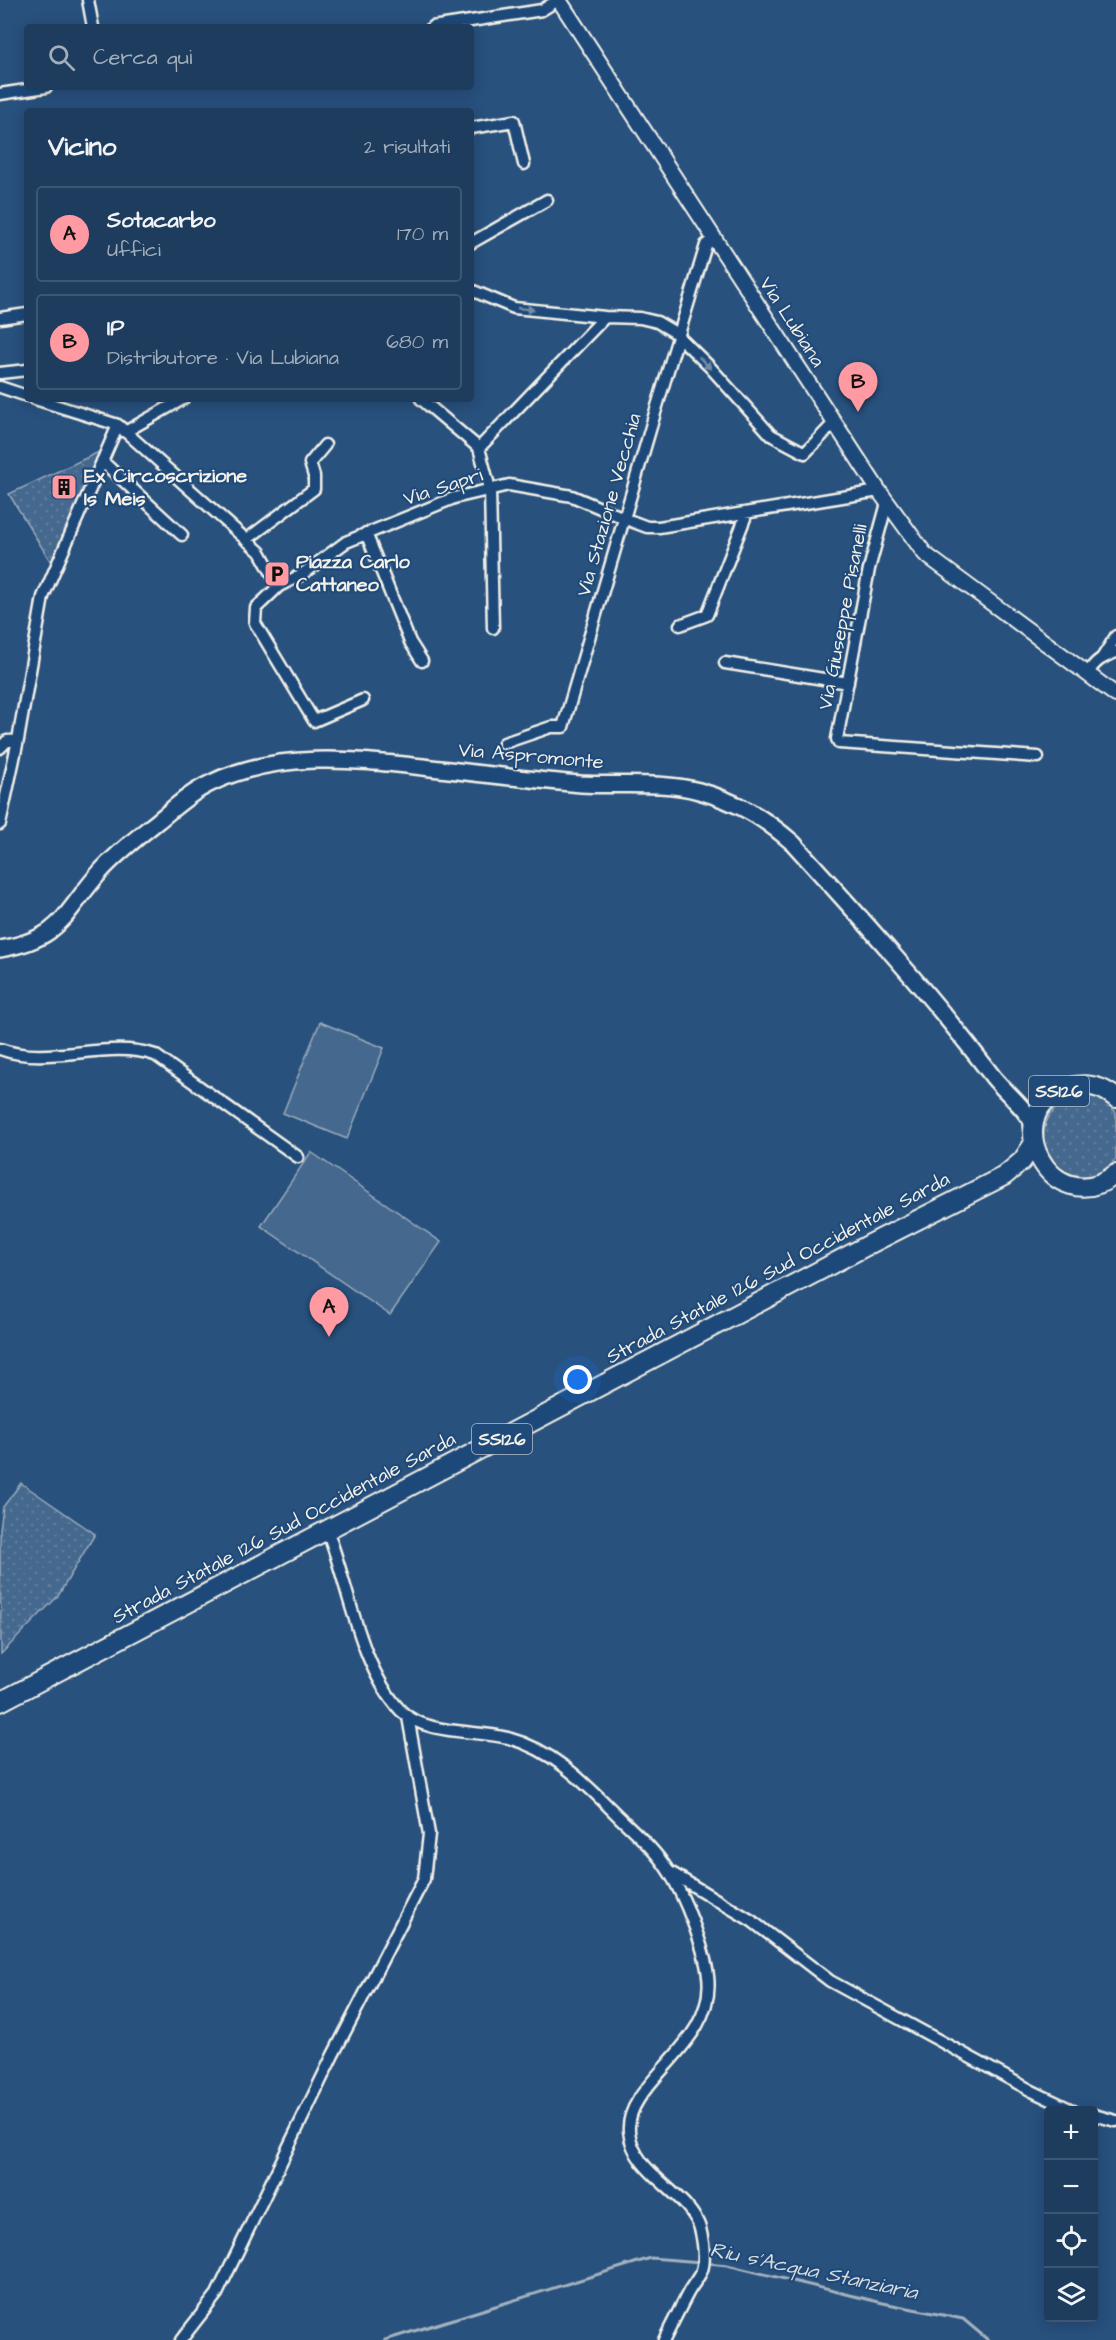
<!DOCTYPE html>
<html lang="it">
<head>
<meta charset="utf-8">
<style>
	:root { --surface:#1e3d5e; --page:#264464; --text:#f1f3f6; --muted:#a1aebc; --line:#3c5673; --accent:#ff9aa2 }
	body { margin:0; font-family:"Architects Daughter",sans-serif; background:var(--page); color:var(--text) }
	.controls { position:absolute; right:18px; bottom:18px; display:grid; overflow:hidden; border-radius:6px; box-shadow:0 3px 15px #0003 }
	.controls button { width:54px; height:54px; display:grid; place-items:center; padding:0; border:0; border-bottom:2px solid var(--line); background:var(--surface); color:var(--text); font:30px sans-serif }
	.you { position:absolute; left:578px; top:1380px; width:21px; height:21px; margin:-15px; border:4px solid #fff; border-radius:50%; background:#1a73e8; box-shadow:0 0 0 9px #1a73e833 }
	.badge { display:grid; place-items:center; width:39px; height:39px; border-radius:50%; background:var(--accent); color:#111; font-size:20px; font-weight:700 }
	.pin { position:absolute; translate:-50% -50px; filter:drop-shadow(0 2px 3px #0008) }
	.pin::after { content:''; position:absolute; top:32px; width:21px; height:18px; background:inherit; clip-path:polygon(0 0,100% 0,50% 100%) }
	.list { margin:0; padding:0; list-style:none }
	h2 { display:flex; justify-content:space-between; align-items:center; height:78px; margin:0; padding:0 24px; font-size:26px }
	h2 small { font-size:20px; font-weight:400; color:var(--muted) }
	.list li { display:grid; grid-template-columns:39px 1fr auto; gap:18px; align-items:center; box-sizing:border-box; height:96px; margin:0 12px 12px; padding:0 12px; border:2px solid var(--line); border-radius:6px }
	.list b { display:block; font-size:22px; white-space:nowrap }
	.list p { margin:0; font-size:20px; white-space:nowrap; color:var(--muted) }
	.list em { font-size:20px; font-style:normal; color:var(--muted) }
	.icon { flex:none; width:33px; height:33px; fill:none; stroke:currentColor; stroke-width:2; stroke-linecap:round; stroke-linejoin:round }
	.map { position:relative; flex:none; width:1116px; height:2340px; overflow:hidden }
	.search { position:absolute; background:var(--surface); box-shadow:0 3px 15px #0003; left:24px; top:24px; width:450px; height:66px; display:flex; align-items:center; gap:15px; box-sizing:border-box; padding:0 21px; border-radius:6px; color:var(--muted); font-size:22px }
	.panel { position:absolute; background:var(--surface); box-shadow:0 3px 15px #0003; left:24px; top:108px; width:450px; height:294px; border-radius:6px }
	.map>svg:first-child { display:block }
	.green { fill:url(#green-dots); stroke:#9cacbb; stroke-width:1.5 }
	.pitch { fill:#45688e; stroke:#9cacbb; stroke-width:1.5 }
	.lines { fill:none; stroke-linecap:round; stroke-linejoin:round }
	.stream { stroke:#a4b2be; stroke-width:3 }
	.minor-casing { stroke:#f4f1e8; stroke-width:15 }
	.tertiary-casing { stroke:#f4f1e8; stroke-width:18 }
	.secondary-casing { stroke:#f4f1e8; stroke-width:20 }
	.primary-casing { stroke:#f4f1e8; stroke-width:22 }
	.minor { stroke:#1f4a7a; stroke-width:10 }
	.tertiary { stroke:#1f4a7a; stroke-width:14 }
	.secondary { stroke:#1f4a7a; stroke-width:15 }
	.primary { stroke:#1f4a7a; stroke-width:18 }
	.oneway { fill:#748da6 }
	.labels { text-anchor:middle; dominant-baseline:central; stroke-width:4.5; stroke-linejoin:round; paint-order:stroke }
	.shield { fill:#1f4a7a; stroke:#b4bfc7; stroke-width:1.5 }
	.shield-label { font-size:18px; font-weight:bold; fill:#f4f1e8 }
	.street-label { font-size:20px; fill:#f4f1e8; stroke:#1f4a7a }
	.poi-label { font-size:20px; font-weight:bold; fill:#f4f1e8; stroke:#1f4a7a; text-anchor:start }
	.water-label { font-size:21px; font-style:italic; fill:#d9dcda; stroke:#1f4a7a }
</style>
</head>
<body>
<div class="map">
<svg width="1116" height="2340" viewBox="0 0 1116 2340">
	<defs>
		<pattern id="green-dots" width="8" height="8" patternUnits="userSpaceOnUse" patternTransform="scale(1.5)"><rect width="8" height="8" fill="#45688e"/><path d="M2 2h.1M6 6h.1" fill="none" stroke="#607e9e" stroke-width="1.8" stroke-linecap="round"/></pattern>
	</defs>
	<rect width="100%" height="100%" fill="#28517e"/>
	<filter id="ink" filterUnits="userSpaceOnUse"><feTurbulence type="fractalNoise" baseFrequency=".0167" numOctaves="2"/><feDisplacementMap in="SourceGraphic" scale="12" xChannelSelector="R" yChannelSelector="G"/><feConvolveMatrix kernelMatrix="1 2 1 2 8 2 1 2 1" color-interpolation-filters="sRGB"/></filter>
	<g filter="url(#ink)">
		<path class="green" d="M101,451L52,564L9,494Z
			M1085,1095L1101,1099L1116,1112V1159C1108,1170 1097,1176 1085,1176C1032,1178 1028,1100 1085,1095Z
			M21,1483L95,1534L58,1596L1,1654L0,1530L3,1507Z"/>
		<path class="pitch" d="M320,1022L384,1048L347,1139L283,1113Z
			M311,1152L441,1242L390,1315L261,1226Z"/>
		<g class="lines">
			<path class="stream" d="M708,2263L727,2265L883,2303L963,2319L988,2340
				M385,2340L651,2258L701,2262"/>
			<g class="minor-casing">
				<path id="minor" d="M88,0L93,27
					M432,27L542,10L558,0
					M0,94L46,87
					M471,128L514,121L524,164
					M471,243L547,200
					M471,290L514,308L605,317L640,318L657,322L674,332L710,367L771,435L805,453L834,423
					M0,318L27,314
					M0,373L27,370
					M0,387L27,396
					M35,399L118,425L260,552L279,586L301,575L346,542L454,498L509,485L572,496L631,521L647,527H659L879,491
					M421,399L479,448L490,489L493,628
					M125,432L183,399
					M479,448L605,317
					M102,461L182,535
					M887,503L869,569L837,739L839,743L1038,757
					M366,533L410,642L422,661
					M246,540L314,489V476L310,463L325,445
					M279,586L256,608L255,623L314,721L363,700
					M680,625L707,615L747,513
					M1102,658L1116,636
					M725,663L848,683
					M1088,674C1094,661 1103,657 1116,652
					M504,743L551,727H563L655,413L706,245L714,238
					M0,748L7,741L18,740L43,597L118,425
					M0,824L18,740
					M0,1049C49,1067 106,1039 155,1055L298,1157
					M327,1530C349,1586 359,1666 401,1711C425,1735 477,1730 508,1738C554,1750 587,1785 619,1817C637,1834 656,1851 669,1872C684,1895 705,1949 708,1976C717,2044 625,2082 629,2131C633,2173 681,2188 698,2223C701,2229 702,2237 703,2244C704,2252 705,2261 702,2270C699,2278 692,2285 688,2293C680,2308 672,2324 664,2340
					M670,1872L752,1921L830,1981L1032,2091L1072,2110
					M1094,2115L1116,2121
					M181,2340L217,2294L333,2055L424,1879L429,1834L408,1717"/>
			</g>
			<g class="tertiary-casing">
				<path id="tertiary" d="M559,0L879,491L925,554L1116,695"/>
			</g>
			<g class="secondary-casing">
				<path id="secondary" d="M0,949C63,938 62,915 100,872C117,853 138,837 158,821C174,808 190,793 209,784C275,751 352,759 423,767C476,773 529,780 581,784C619,786 663,781 699,791C738,802 763,817 793,843C862,919 931,995 993,1077C1006,1093 1025,1107 1034,1126"/>
			</g>
			<g class="primary-casing">
				<path id="primary" d="M1116,1098C1102,1086 1085,1082 1068,1088C994,1111 1051,1224 1116,1174
					M0,1702L870,1244L1004,1176L1022,1161L1034,1143"/>
			</g>
			<use href="#minor" class="minor"/>
			<use href="#tertiary" class="tertiary"/>
			<use href="#secondary" class="secondary"/>
			<use href="#primary" class="primary"/>
		</g>
		<defs><path id="oneway-solid" d="M-6-.8H1V-3.2L6.5 0L1 3.2V.8H-6Z" transform="scale(1.5)"/></defs>
		<g class="oneway">
			<use href="#oneway-solid" transform="translate(526 309) rotate(6)"/>
			<use href="#oneway-solid" transform="translate(705 363) rotate(45)"/>
		</g>
	</g>
	<defs>
		<g id="building-square" transform="scale(1.35)"><rect x="-9" y="-9" width="18" height="18" rx="4" fill="#ff9aa2" stroke="#1f4a7a"/><path d="M-4-6H4V6H1V3H-1V6H-4ZM-2.5-4.3h1.7v1.8h-1.7ZM.8-4.3h1.7v1.8H.8ZM-2.5-1h1.7V.8h-1.7ZM.8-1h1.7V.8H.8Z" fill="#111"/></g>
		<g id="parking-square" transform="scale(1.35)"><rect x="-9" y="-9" width="18" height="18" rx="4" fill="#ff9aa2" stroke="#1f4a7a"/><path d="M-3.5-5.5H1a3.5 3.5 0 0 1 0 7H-1V5.5H-3.5ZM-1-3.4V-.6H.8a1.4 1.4 0 0 0 0-2.8Z" fill="#111"/></g>
	</defs>
	<g fill-rule="evenodd">
		<use href="#building-square" x="64" y="487"/>
		<use href="#parking-square" x="277" y="574"/>
	</g>
	<g class="labels">
		<g class="shield">
			<rect x="1029" y="1076" width="60" height="30" rx="4.5"/>
			<rect x="472" y="1424" width="60" height="30" rx="4.5"/>
		</g>
		<g class="shield-label">
			<text x="1059" y="1091">SS126</text>
			<text x="502" y="1439">SS126</text>
		</g>
		<g class="street-label">
			<text transform="translate(792 322) rotate(57)">Via Lubiana</text>
			<text transform="translate(443 487) rotate(-18)">Via Sapri</text>
			<text transform="translate(609 505) rotate(-74)">Via Stazione Vecchia</text>
			<text transform="translate(843 617) rotate(-79)">Via Giuseppe Pisanelli</text>
			<text transform="translate(531 756) rotate(5)">Via Aspromonte</text>
			<text transform="translate(778 1268) rotate(-28)">Strada Statale 126 Sud Occidentale Sarda</text>
			<text transform="translate(284 1528) rotate(-28)">Strada Statale 126 Sud Occidentale Sarda</text>
		</g>
		<g class="poi-label">
			<text x="84" y="476">Ex Circoscrizione<tspan x="84" dy="23">Is Meis</tspan></text>
			<text x="296" y="562">Piazza Carlo<tspan x="296" dy="23">Cattaneo</tspan></text>
		</g>
		<g class="water-label">
			<text transform="translate(814 2271) rotate(12)">Riu s'Acqua Stanziaria</text>
		</g>
	</g>
</svg>
<div class="controls">
<button>+</button>
<button>−</button>
<button><svg class="icon" aria-label="locate" viewBox="0 0 24 24"><circle cx="12" cy="12" r="6"/><path d="M12 2v4M12 18v4M2 12h4M18 12h4"/></svg></button>
<button><svg class="icon" aria-label="layers" viewBox="0 0 24 24"><path d="M12 4l9 5-9 5-9-5zM3 14l9 5 9-5"/></svg></button>
</div>
<div class="you"></div>
<div class="pin badge" style="left:329px;top:1337px">A</div>
<div class="pin badge" style="left:858px;top:412px">B</div>
<div class="search"><svg class="icon" aria-label="search" viewBox="0 0 24 24"><circle cx="10" cy="10" r="6"/><path d="M15 15l6 6"/></svg>Cerca qui</div>
<section class="panel">
<h2>Vicino<small>2 risultati</small></h2>
<ul class="list">
<li><span class="badge">A</span><div><b>Sotacarbo</b><p>Uffici</p></div><em>170 m</em></li>
<li><span class="badge">B</span><div><b>IP</b><p>Distributore · Via Lubiana</p></div><em>680 m</em></li>
</ul>
</section>
</div>
</body>
</html>
